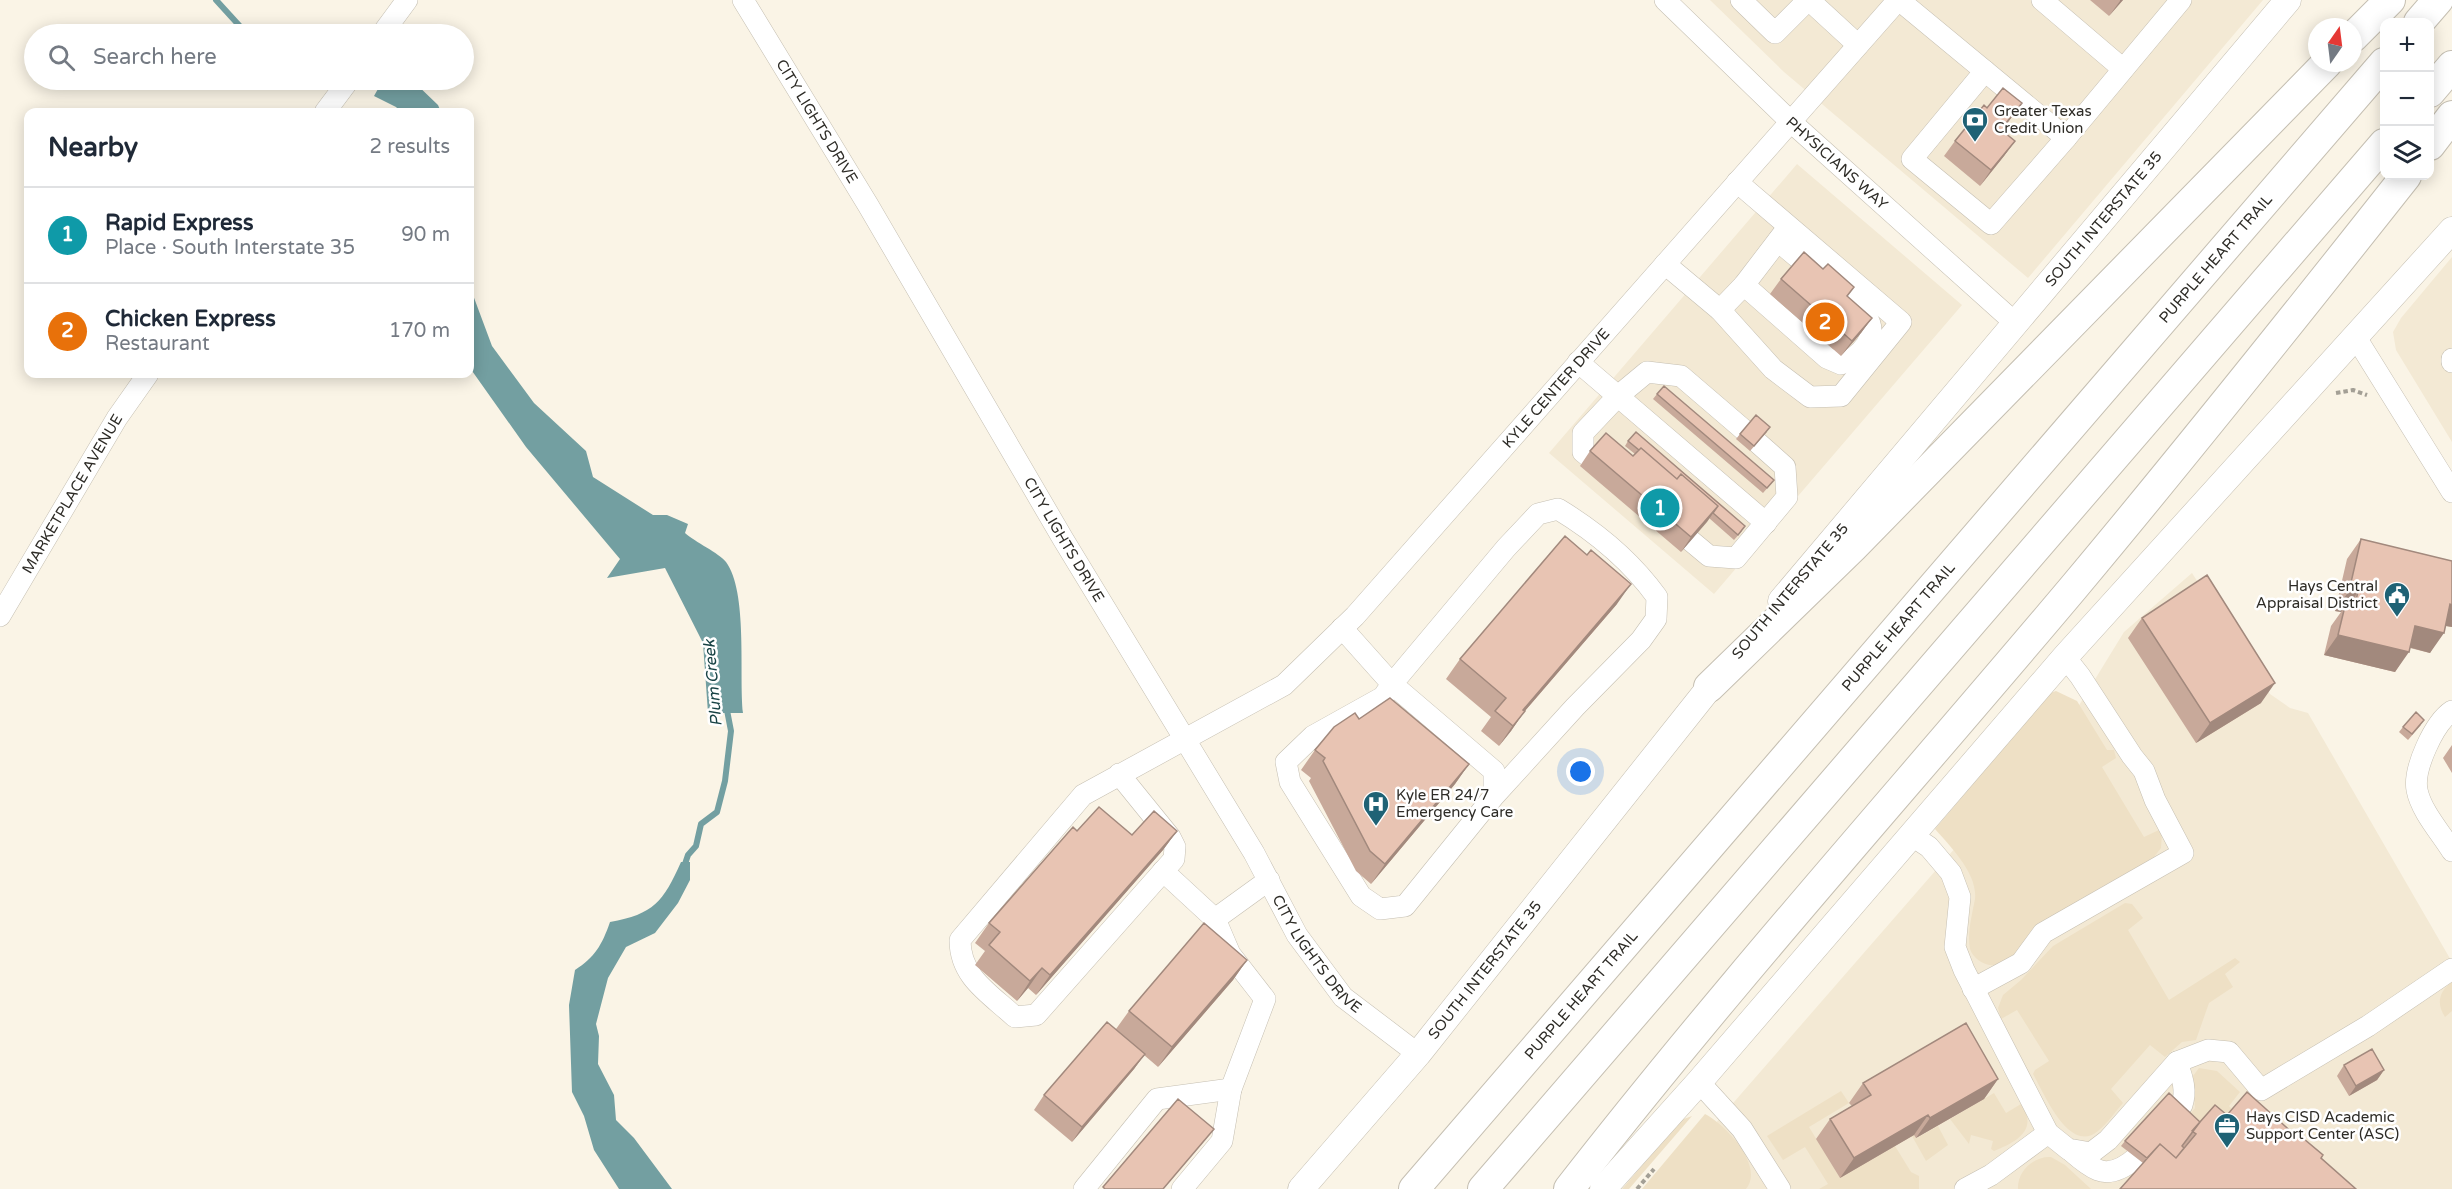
<!DOCTYPE html>
<html lang="en">
<head>
<meta charset="utf-8">
<style>
	:root { --surface:#fff; --page:#f2f2f3; --text:#1f2937; --muted:#747a83; --line:#e0e1e3; --accent:#1f6275 }
	body { margin:0; font-family:"Varela Round",sans-serif; background:var(--page); color:var(--text) }
	.controls { position:absolute; right:18px; top:18px; display:grid; overflow:hidden; border-radius:12px; box-shadow:0 3px 15px #0003 }
	.controls button { width:54px; height:54px; display:grid; place-items:center; padding:0; border:0; border-bottom:2px solid var(--line); background:var(--surface); color:var(--text); font:30px sans-serif }
	.compass { position:absolute; left:2308px; top:18px; width:54px; height:54px; border-radius:50%; background:var(--surface); box-shadow:0 3px 15px #0003; rotate:14deg }
	.you { position:absolute; left:1581px; top:772px; width:21px; height:21px; margin:-15px; border:4px solid #fff; border-radius:50%; background:#1a73e8; box-shadow:0 0 0 9px #1a73e833 }
	.badge { display:grid; place-items:center; width:39px; height:39px; border-radius:50%; background:var(--accent); color:#fff; font-size:20px; font-weight:700 }
	.pin { position:absolute; translate:-50% -50%; border:3px solid #fff; box-shadow:0 2px 6px #0006 }
	.list { margin:0; padding:0; list-style:none }
	h2 { display:flex; justify-content:space-between; align-items:center; height:78px; margin:0; padding:0 24px; font-size:26px }
	h2 small { font-size:20px; font-weight:400; color:var(--muted) }
	.list li { display:grid; grid-template-columns:39px 1fr auto; gap:18px; align-items:center; box-sizing:border-box; height:96px; padding:0 24px; border-top:2px solid var(--line) }
	.list b { display:block; font-size:22px; white-space:nowrap }
	.list p { margin:0; font-size:20px; white-space:nowrap; color:var(--muted) }
	.list em { font-size:20px; font-style:normal; color:var(--muted) }
	.icon { flex:none; width:33px; height:33px; fill:none; stroke:currentColor; stroke-width:2; stroke-linecap:round; stroke-linejoin:round }
	.map { position:relative; flex:none; width:2452px; height:1189px; overflow:hidden }
	.search { position:absolute; background:var(--surface); box-shadow:0 3px 15px #0003; left:24px; top:24px; width:450px; height:66px; display:flex; align-items:center; gap:15px; box-sizing:border-box; padding:0 21px; border-radius:33px; color:var(--muted); font-size:22px }
	.panel { position:absolute; background:var(--surface); box-shadow:0 3px 15px #0003; left:24px; top:108px; width:450px; height:270px; border-radius:12px }
	.map>svg:first-child { display:block }
	.built { fill:#f3e9d4 }
	.green { fill:#eee0c5 }
	.water { fill:#739fa1 }
	.lines { fill:none; stroke-linecap:round; stroke-linejoin:round }
	.stream { stroke:#739fa1; stroke-width:6 }
	.minor-casing { stroke:#c5bfb2; stroke-width:22 }
	.major-casing { stroke:#c5bfb2; stroke-width:27 }
	.highway-casing { stroke:#c5bfb2; stroke-width:32 }
	.path { stroke:#a39f95; stroke-width:4; stroke-dasharray:4.5 3; stroke-linecap:butt }
	.minor { stroke:#fff; stroke-width:21 }
	.major { stroke:#fff; stroke-width:26 }
	.highway { stroke:#fff; stroke-width:30 }
	.wall { fill:#c8a99a }
	.shaded-wall { fill:#a2897d }
	.building { fill:#e8c4b3; stroke:#a2897d; stroke-width:1.5 }
	.labels { text-anchor:middle; dominant-baseline:central; stroke-width:5; stroke-linejoin:round; paint-order:stroke }
	.poi-label { font-size:15px; fill:#2e2c27; stroke:#fff; text-anchor:start }
	.street-label { font-size:15px; fill:#2e2c27; stroke:#fff }
	.water-label { font-size:16px; font-style:italic; fill:#174244; stroke:#fff }
</style>
</head>
<body>
<div class="map">
<svg width="2452" height="1189" viewBox="0 0 2452 1189">
	<rect width="100%" height="100%" fill="#faf4e6"/>
	<path class="built" d="M1710,0H2263L2028,278L1784,72Z
		M1797,164L1962,305L1714,594L1549,453Z
		M2452,257V442L2396,350L2393,332L2401,318Z
		M2192,573L2270,694L2290,708L2308,713L2452,962V1189H1741L1707,1133L2078,707L2124,632Z"/>
	<path class="green" d="M2056,691L2077,701L2107,750H2114L2116,758L2102,767L2144,837L2159,830L2162,833L2161,848L2154,857C2117,879 2078,899 2044,923C2027,935 2018,960 1996,965C1986,967 1973,959 1970,949C1967,933 1972,915 1975,899C1978,874 1950,846 1935,829L2050,693Z
		M2125,903L2132,904L2143,918L2128,930L2169,1000L2235,958L2240,962L2225,974L2233,987L2209,1003L2196,1040L2182,1042L2165,1057L2150,1045L2111,1089L2123,1103C2115,1112 2108,1123 2098,1131C2069,1155 2044,1093 2033,1074L2035,1070L2049,1061L2017,1010L2001,1019L1998,1008L2003,995L2021,980L2053,946Z
		M2452,982V1011L2445,1017C2436,1004 2439,991 2452,982Z
		M2199,1068L2217,1071L2240,1092L2229,1106L2234,1111L2213,1135L2187,1118L2195,1108L2193,1076Z
		M1841,1091L1849,1103L1809,1127L1840,1178L1895,1146L1911,1172L1919,1176V1189H1819L1828,1184L1805,1147L1783,1160L1767,1136Z
		M1994,1093L2006,1113L2021,1104C2039,1130 2016,1142 1994,1151L1991,1149L1993,1141L1971,1135L1969,1144L1950,1119Z
		M1705,1114C1725,1124 1765,1166 1746,1189H1642Z
		M1692,1116L1629,1189H1622L1681,1120Z
		M1938,1126L1948,1145L1926,1161L1912,1136L1914,1135L1917,1138Z
		M2051,1157L2065,1165L2091,1189H2018C2017,1171 2034,1156 2051,1157Z"/>
	<path class="water" d="M383,80H412L438,105L441,112H401L396,107L374,96Z
		M470,287L492,346L534,403L586,451L593,477L653,515H667L688,524L685,533C695,542 719,553 726,562C748,592 739,674 743,713H708L703,643L665,568L607,578L620,559L526,447L470,368Z
		M681,862H690V880L678,903L655,933L626,947L608,978L596,1024L599,1036L598,1064L614,1095L616,1120L634,1138L672,1189H619L594,1150L584,1116L572,1092L569,1005L575,970C595,957 602,945 610,922C654,914 663,902 681,862Z"/>
	<g class="lines">
		<path class="stream" d="M216,0L247,34
			M363,80L385,88
			M684,867L688,855L696,846L701,824L717,812L725,781L731,731L726,705"/>
		<g class="minor-casing">
			<g id="minor">
				<path id="s1" d="M743,0L868,205L1063,539L1254,853L1297,935L1343,997L1418,1054"/>
				<path id="s2" d="M1665,0L1790,121L2014,322"/>
				<path d="M1741,0L1775,33L1808,0"/>
				<path d="M1809,0L1858,45"/>
				<path d="M1899,0L2066,138L2181,0"/>
				<path d="M2042,0L2123,69"/>
				<path d="M382,34L407,0"/>
				<path d="M1985,71L1912,159L1991,224L2066,138"/>
				<path d="M325,112L349,80"/>
				<path d="M1778,241L1821,277"/>
				<path d="M1665,264L1720,310L1773,369L1810,397L1841,396L1901,322L1737,182"/>
				<path d="M1744,285L1827,358L1841,364C1859,357 1881,337 1866,316C1863,311 1856,307 1851,303"/>
				<path d="M1720,310L1744,285L1786,230"/>
				<path d="M2355,336L2452,492"/>
				<path d="M2452,359V362"/>
				<path d="M1578,362L1766,523"/>
				<path d="M1588,456L1583,452V433L1618,396L1647,372L1681,376L1744,430"/>
				<path d="M1691,541L1709,556L1736,558L1787,497L1785,467L1758,443"/>
				<path id="s3" d="M0,616L117,418L148,374"/>
				<path d="M1342,628L1392,684L1383,697L1313,736L1286,762L1290,782L1361,896L1380,909L1405,906L1494,796V771L1392,684L1506,548L1538,514L1558,509C1596,532 1631,561 1657,597L1656,619L1641,640L1575,707L1494,796"/>
				<path d="M2452,711C2434,723 2413,769 2417,790C2421,811 2441,833 2452,851"/>
				<path id="s4" d="M1119,774L1170,837L1175,847L1174,859L1036,1015L1015,1017C989,993 960,977 960,940L1083,795L1284,685L1355,616L1898,0"/>
				<path d="M1911,835L1929,847L1951,873L1960,897L1955,947L1964,970L2048,1133L2068,1149L2091,1153L2108,1140L2177,1062L2208,1050L2229,1052L2261,1090L2368,1026L2452,969"/>
				<path d="M1163,871L1215,919"/>
				<path d="M1973,989L2021,963L2043,933L2183,853L2155,800L2144,771L2132,756L2080,676L2065,657"/>
				<path d="M1699,1082L1742,1129L1780,1189"/>
				<path d="M2071,1151C2079,1158 2088,1166 2098,1170C2128,1182 2164,1126 2182,1105C2187,1090 2182,1077 2177,1062"/>
				<path d="M1084,1189L1157,1099L1231,1089"/>
				<path d="M1182,1189L1222,1141L1231,1089L1265,999L1230,954L1215,919L1269,880"/>
				<path d="M1965,1189L1991,1175L2048,1133"/>
			</g>
		</g>
		<g class="major-casing">
			<g id="major">
				<path id="s5" d="M1781,601L2288,0"/>
				<path id="s6" d="M1301,1189L1418,1054L1721,673"/>
				<path d="M1603,1189L1699,1082L2065,657L2452,230"/>
			</g>
		</g>
		<g class="highway-casing">
			<g id="highway">
				<path d="M2419,22L2438,0"/>
				<path d="M2353,37L2390,0"/>
				<path d="M2430,92L2452,66"/>
				<path d="M2430,145L2452,116"/>
				<path d="M1709,687L1853,547L2327,63"/>
				<path id="s7" d="M1414,1189L2384,63"/>
				<path d="M1483,1189L2384,144"/>
				<path d="M1569,1189C1730,982 1905,788 2074,587C2187,452 2297,314 2406,176"/>
			</g>
		</g>
		<path class="path" d="M2336,393L2353,390L2367,395
			M1637,1189L1654,1169"/>
		<use href="#minor" class="minor"/>
		<use href="#major" class="major"/>
		<use href="#highway" class="highway"/>
	</g>
	<path class="wall" d="M2090,0H2123L2109,16Z
		M1987,108L2011,118L2007,124L2004,132L2015,141L2004,156L1980,186L1944,156L1955,141Z
		M1781,279L1848,297L1872,318L1861,333L1841,356L1770,294Z
		M1657,394L1774,480L1770,485L1763,493L1653,399Z
		M1767,432L1750,451L1736,439L1740,434Z
		M1628,441L1742,531L1734,540L1709,518L1681,552L1580,466L1590,451L1633,456L1635,454L1625,446Z
		M2361,539L2452,561V627L2445,626L2430,653L2410,648L2395,672L2324,655L2331,626L2341,612L2335,611L2347,559Z
		M1617,604L1524,712L1511,731L1499,746L1481,731L1491,717L1446,679L1460,659Z
		M2142,618L2261,703L2196,743L2128,638Z
		M1359,719L1469,764L1455,784L1371,884L1356,871L1309,781L1311,778L1301,770L1315,750Z
		M2421,725L2408,740L2399,732L2403,727Z
		M2452,745V773L2443,758Z
		M1077,831L1132,835L1177,831L1163,850L1036,995L1028,988L1017,1001L975,965L985,951L975,943L989,923Z
		M1247,960L1233,980L1158,1067L1144,1055L1134,1069L1072,1142L1034,1110L1044,1095L1116,1029L1129,1011Z
		M2344,1065L2384,1070L2377,1080L2349,1096L2337,1076Z
		M1998,1079L1984,1099L1916,1138L1914,1135L1840,1178L1816,1139L1830,1119L1852,1106L1849,1103L1863,1083Z
		M2227,1115L2296,1136L2321,1158L2143,1163L2121,1146L2125,1141Z"/>
	<path class="shaded-wall" d="M2120,0H2123L2109,16L2120,1Z
		M2022,103L2011,118L1995,138L2006,123Z
		M2015,141L2004,156L1980,186L1991,170Z
		M1872,318L1861,333L1841,356L1852,341Z
		M1718,506L1707,522L1681,552L1691,537Z
		M1631,584L1617,604L1524,712L1511,731L1499,746L1523,710Z
		M2349,591L2358,592L2344,612L2345,606L2341,612L2335,611Z
		M2450,604L2452,605V627L2436,624Z
		M2415,626L2444,633L2430,653L2401,645Z
		M2338,635L2409,652L2395,672L2324,655Z
		M2275,683L2261,703L2196,743L2210,723Z
		M1469,764L1455,784L1371,884L1385,864Z
		M1177,831L1163,850L1036,995L1050,975Z
		M1247,960L1233,980L1158,1067L1172,1047Z
		M1042,968L1028,988L1017,1001L1030,981Z
		M1145,1054L1134,1069L1072,1142L1082,1127Z
		M2384,1070L2377,1080L2349,1096L2356,1086Z
		M1998,1079L1984,1099L1916,1138L1930,1118Z
		M1928,1115L1914,1135L1840,1178L1854,1158Z"/>
	<path class="building" d="M2003,88L2022,103L2006,123L2009,125L2004,132L2015,141L1991,170L1955,141L1984,105L1987,108Z
		M1804,252L1823,269L1828,264L1854,287L1847,296L1872,318L1852,341L1781,279Z
		M1664,386L1774,480L1767,488L1657,394Z
		M1756,415L1770,427L1754,446L1740,434Z
		M1636,432L1745,526L1738,535L1713,513L1718,506L1681,474L1677,479L1641,448L1639,450L1628,441Z
		M1606,433L1633,456L1641,448L1677,479L1681,474L1718,506L1691,537L1590,451Z
		M1565,536L1587,555L1591,550L1631,584L1523,710L1525,711L1513,726L1495,711L1506,698L1460,659Z
		M2361,539L2452,561V605L2450,604L2444,633L2415,626L2409,652L2338,635L2345,606L2354,608L2358,592L2349,591Z
		M2207,575L2275,683L2210,723L2142,618Z
		M1390,698L1469,764L1385,864L1370,851L1323,761L1325,758L1315,750L1334,727L1355,713L1359,719Z
		M2416,712L2424,720L2412,734L2403,727Z
		M1099,807L1132,835L1154,811L1177,831L1050,975L1042,968L1030,981L989,945L1000,932L989,923L1073,827L1077,831Z
		M1204,923L1247,960L1172,1047L1129,1011Z
		M1107,1022L1145,1054L1082,1127L1044,1095Z
		M1966,1023L1998,1079L1930,1118L1928,1115L1854,1158L1830,1119L1871,1095L1863,1083Z
		M2372,1049L2384,1070L2356,1086L2344,1065Z
		M2247,1092L2296,1136L2298,1134L2323,1155L2321,1158L2356,1189H2120L2160,1144L2176,1158L2196,1134L2192,1131L2215,1105L2227,1115Z
		M2169,1093L2200,1122L2182,1146L2184,1148L2176,1158L2160,1144L2147,1158L2125,1141Z
		M1178,1099L1214,1129L1163,1189H1105L1103,1187Z"/>
	<defs>
		<g id="bank-pin" transform="scale(1.35)"><path d="M0 17L-7.5 6A9.5 9.5 0 1 1 7.5 6Z" fill="#1f6275" stroke="#fff"/><path d="M-6-4H6V4H-6ZM0-2.3a2.3 2.3 0 1 0 0 4.6a2.3 2.3 0 1 0 0-4.6Z" fill="#fff"/></g>
		<g id="civic-pin" transform="scale(1.35)"><path d="M0 17L-7.5 6A9.5 9.5 0 1 1 7.5 6Z" fill="#1f6275" stroke="#fff"/><path d="M-.6-6.5H3V-4.5H.6V-3L4-1V1h2V6H-6V1h2V-1L-.6-3ZM-1.2 2.5V6h2.4V2.5Z" fill="#fff"/></g>
		<g id="hospital-pin" transform="scale(1.35)"><path d="M0 17L-7.5 6A9.5 9.5 0 1 1 7.5 6Z" fill="#1f6275" stroke="#fff"/><path d="M-5-5h3v3.5h4V-5h3V5h-3V1.5h-4V5h-3Z" fill="#fff"/></g>
		<g id="office-pin" transform="scale(1.35)"><path d="M0 17L-7.5 6A9.5 9.5 0 1 1 7.5 6Z" fill="#1f6275" stroke="#fff"/><path d="M-6-3h4V-5.5h4V-3h4V5H-6ZM-1-4.5V-3h2v-1.5ZM-6 0V1H6V0Z" fill="#fff"/></g>
	</defs>
	<g fill-rule="evenodd">
		<use href="#bank-pin" x="1975" y="120"/>
		<use href="#civic-pin" x="2397" y="595"/>
		<use href="#hospital-pin" x="1376" y="804"/>
		<use href="#office-pin" x="2227" y="1126"/>
	</g>
	<g class="labels">
		<g class="poi-label">
			<text x="1994" y="111">Greater Texas<tspan x="1994" dy="17">Credit Union</tspan></text>
			<text x="2378" y="586" text-anchor="end">Hays Central<tspan x="2378" dy="17">Appraisal District</tspan></text>
			<text x="1396" y="795">Kyle ER 24/7<tspan x="1396" dy="17">Emergency Care</tspan></text>
			<text x="2246" y="1117">Hays CISD Academic<tspan x="2246" dy="17">Support Center (ASC)</tspan></text>
		</g>
		<g class="street-label">
			<text stroke="none"><textPath href="#s1" startOffset="142">CITY LIGHTS DRIVE</textPath></text>
			<text stroke="none"><textPath href="#s2" startOffset="237">PHYSICIANS WAY</textPath></text>
			<text stroke="none"><textPath href="#s5" startOffset="500">SOUTH INTERSTATE 35</textPath></text>
			<text stroke="none"><textPath href="#s7" startOffset="1228">PURPLE HEART TRAIL</textPath></text>
			<text stroke="none"><textPath href="#s4" startOffset="1254">KYLE CENTER DRIVE</textPath></text>
			<text stroke="none"><textPath href="#s3" startOffset="142">MARKETPLACE AVENUE</textPath></text>
			<text stroke="none"><textPath href="#s1" startOffset="628">CITY LIGHTS DRIVE</textPath></text>
			<text transform="translate(1790 591) rotate(-50)">SOUTH INTERSTATE 35</text>
			<text stroke="none"><textPath href="#s7" startOffset="742">PURPLE HEART TRAIL</textPath></text>
			<text stroke="none"><textPath href="#s1" startOffset="1114">CITY LIGHTS DRIVE</textPath></text>
			<text stroke="none"><textPath href="#s6" startOffset="286">SOUTH INTERSTATE 35</textPath></text>
			<text stroke="none"><textPath href="#s7" startOffset="256">PURPLE HEART TRAIL</textPath></text>
		</g>
		<g class="water-label">
			<text transform="translate(713 683) rotate(-95)">Plum Creek</text>
		</g>
	</g>
</svg>
<div class="controls">
<button>+</button>
<button>−</button>
<button><svg class="icon" aria-label="layers" viewBox="0 0 24 24"><path d="M12 4l9 5-9 5-9-5zM3 14l9 5 9-5"/></svg></button>
</div>
<svg class="compass" viewBox="-18 -18 36 36"><path d="M0-13l5 13h-10z" fill="#e53935"/><path d="M0 13l5-13h-10z" fill="#747a83"/></svg>
<div class="you"></div>
<div class="pin badge" style="left:1660px;top:508px;background:#0f9aa8">1</div>
<div class="pin badge" style="left:1825px;top:322px;background:#e8710a">2</div>
<div class="search"><svg class="icon" aria-label="search" viewBox="0 0 24 24"><circle cx="10" cy="10" r="6"/><path d="M15 15l6 6"/></svg>Search here</div>
<section class="panel">
<h2>Nearby<small>2 results</small></h2>
<ul class="list">
<li><span class="badge" style="background:#0f9aa8">1</span><div><b>Rapid Express</b><p>Place · South Interstate 35</p></div><em>90 m</em></li>
<li><span class="badge" style="background:#e8710a">2</span><div><b>Chicken Express</b><p>Restaurant</p></div><em>170 m</em></li>
</ul>
</section>
</div>
</body>
</html>
